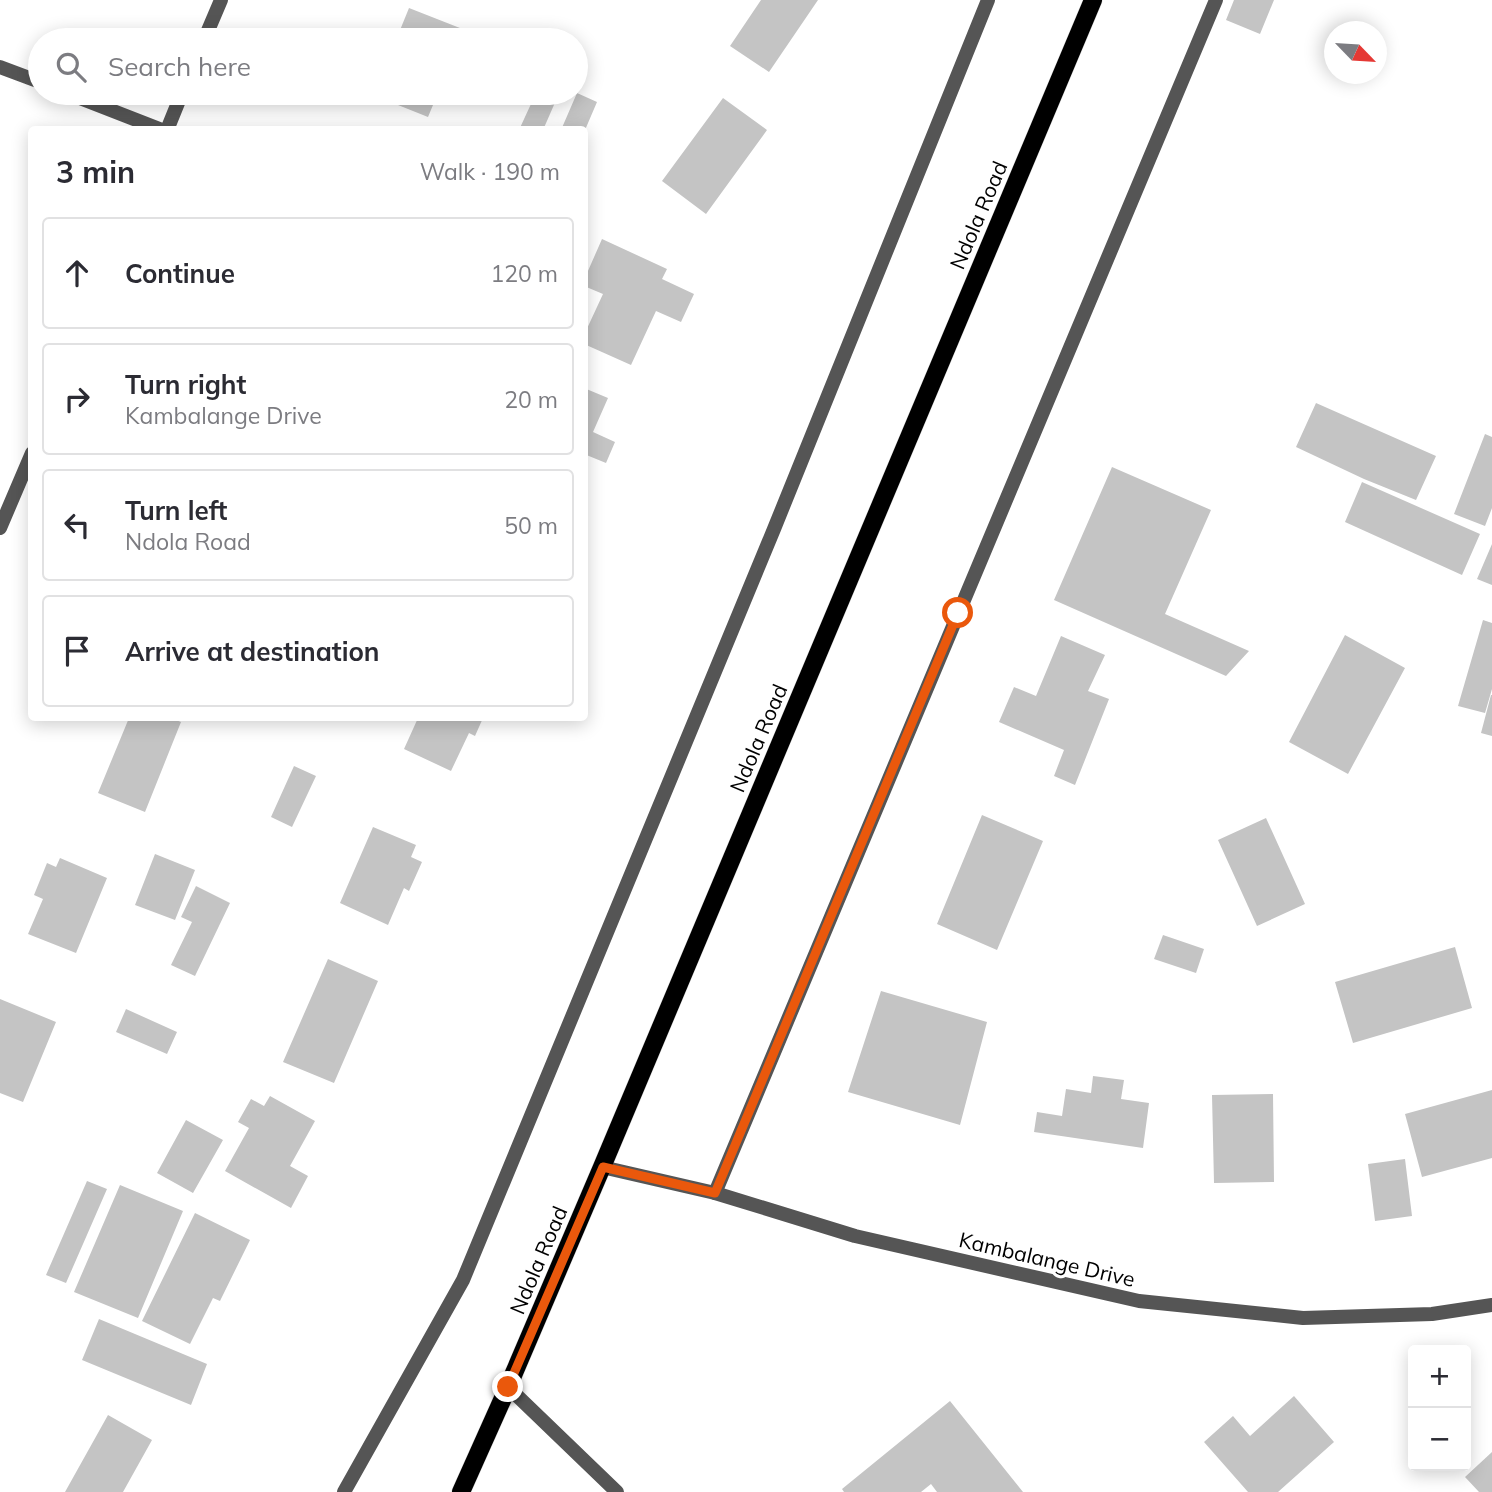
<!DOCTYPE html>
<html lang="en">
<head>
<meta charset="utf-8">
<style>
	:root { --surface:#fff; --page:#f2f2f3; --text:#2b2b33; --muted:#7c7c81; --line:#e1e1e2 }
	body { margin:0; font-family:Mulish,sans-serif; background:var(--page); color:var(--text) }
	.controls { position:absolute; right:21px; bottom:21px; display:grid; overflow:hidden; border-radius:7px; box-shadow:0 4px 18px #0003 }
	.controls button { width:63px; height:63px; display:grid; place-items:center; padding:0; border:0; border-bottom:2px solid var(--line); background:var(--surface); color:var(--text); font:35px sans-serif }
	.compass { position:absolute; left:1324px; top:21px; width:63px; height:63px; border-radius:50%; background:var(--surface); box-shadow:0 4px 18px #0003; rotate:115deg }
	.stop { position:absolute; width:21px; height:21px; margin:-16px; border:5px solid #ea580c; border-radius:50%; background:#fff }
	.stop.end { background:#ea580c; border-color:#fff; box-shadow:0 2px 7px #0008 }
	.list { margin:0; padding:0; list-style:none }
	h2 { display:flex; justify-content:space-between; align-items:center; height:91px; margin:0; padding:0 28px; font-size:30px }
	h2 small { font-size:23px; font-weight:400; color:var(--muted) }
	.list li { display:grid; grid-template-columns:46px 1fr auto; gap:21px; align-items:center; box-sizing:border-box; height:112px; margin:0 14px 14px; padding:0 14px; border:2px solid var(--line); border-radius:7px }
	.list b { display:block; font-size:26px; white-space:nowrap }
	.list p { margin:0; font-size:23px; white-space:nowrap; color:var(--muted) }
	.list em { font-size:23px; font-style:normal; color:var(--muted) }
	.icon { flex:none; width:38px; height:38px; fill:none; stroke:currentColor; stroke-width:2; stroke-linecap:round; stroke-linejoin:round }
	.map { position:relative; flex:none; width:1492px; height:1492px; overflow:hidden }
	.search { position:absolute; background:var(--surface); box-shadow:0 4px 18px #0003; left:28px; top:28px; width:560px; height:77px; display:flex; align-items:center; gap:18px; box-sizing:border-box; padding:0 24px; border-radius:38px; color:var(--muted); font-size:26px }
	.panel { position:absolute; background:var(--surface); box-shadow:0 4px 18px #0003; left:28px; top:126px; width:560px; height:595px; border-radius:7px }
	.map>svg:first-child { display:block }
	.building { fill:#c4c4c4 }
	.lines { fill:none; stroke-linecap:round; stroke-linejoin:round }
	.primary-casing { stroke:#dbdbdb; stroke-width:19 }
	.minor { stroke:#555; stroke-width:14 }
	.tertiary { stroke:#555; stroke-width:14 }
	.primary { stroke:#000; stroke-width:18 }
	.route { stroke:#ea580c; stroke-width:9 }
	.labels { text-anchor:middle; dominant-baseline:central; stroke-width:6; stroke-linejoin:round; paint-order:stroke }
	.street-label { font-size:21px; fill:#000; stroke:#fff }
</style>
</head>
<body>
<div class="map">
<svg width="1492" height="1492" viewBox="0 0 1492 1492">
	<rect width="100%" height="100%" fill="#fff"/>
	<path class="building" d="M761,0H818L769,72L730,46Z
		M1234,0H1274L1260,34L1226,20Z
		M409,8L465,30L460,40H396Z
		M385,93H438L428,117L383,99Z
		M536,93H546L557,98L543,130H519Z
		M577,93L597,102L585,130H561Z
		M723,98L767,130L706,214L662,181Z
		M602,239L667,269L662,279L694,294L681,322L656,311L631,365L584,344V335L603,294L584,286V280Z
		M584,388L608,398L593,432L615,442L606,463L584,454Z
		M1316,403L1436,456L1416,500L1364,479L1296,447Z
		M1485,434L1492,437V508L1485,526L1454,514Z
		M1112,467L1211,510L1165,614L1249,651L1226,676L1054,600Z
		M1362,482L1480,534L1462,575L1345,522Z
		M1492,544V585L1477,579Z
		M1483,620L1492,623V689L1485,713L1458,706Z
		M1345,635L1405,668L1348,774L1289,742Z
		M1061,636L1105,655L1088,691L1109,699L1075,785L1054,776L1064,750L999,722L1014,687L1036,696Z
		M1491,695H1492V736L1481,733Z
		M129,718H171L181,722L145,812L98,793Z
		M418,718H483L475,736L469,733L451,771L404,749Z
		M294,766L316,776L292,827L271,817Z
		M982,815L1043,841L997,950L937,924Z
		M1266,818L1305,904L1257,926L1218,840Z
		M373,827L416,845L411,857L422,862L409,891L404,888L388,925L340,903Z
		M155,854L195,870L175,920L135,905Z
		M60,858L107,878L76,953L28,934L43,899L34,895L47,863L56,867Z
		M196,886L230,903L195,976L171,965L192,922L181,917Z
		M1163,935L1204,949L1196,973L1154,959Z
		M1455,947L1472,1008L1353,1043L1335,982Z
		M328,959L378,981L334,1083L283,1062Z
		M881,991L987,1022L960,1125L848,1092Z
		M0,999L56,1022L23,1102L0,1093Z
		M126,1009L177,1032L167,1054L116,1032Z
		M1093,1076L1124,1080L1121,1099L1149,1103L1143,1148L1034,1132L1037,1112L1062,1116L1066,1089L1091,1093Z
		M1492,1090V1158L1422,1177L1405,1114Z
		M1273,1094L1274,1182L1214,1183L1212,1095Z
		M270,1096L315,1121L290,1166L308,1176L291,1208L225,1171L249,1128L238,1122L251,1099L264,1106Z
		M186,1120L223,1140L193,1193L157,1173Z
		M1405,1159L1412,1216L1375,1221L1368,1164Z
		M87,1181L107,1189L66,1283L46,1275Z
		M120,1185L183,1211L138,1318L74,1292Z
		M195,1213L250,1240L220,1301L213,1298L190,1344L142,1321Z
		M99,1319L207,1364L191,1405L82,1360Z
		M1294,1396L1334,1442L1278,1492H1248L1204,1442L1233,1416L1250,1436Z
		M950,1401L1023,1492H937L931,1484L921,1492H844L842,1489Z
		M108,1415L152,1440L123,1492H65Z
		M1492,1452V1492H1479L1465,1477Z"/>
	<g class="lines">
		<g class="primary-casing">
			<path id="primary" d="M461,1492L508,1387L602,1167L1093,0"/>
		</g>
		<path class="minor" d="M204,40L221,0
			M0,67L40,82
			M67,93L162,130
			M167,130L182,93
			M0,528L32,453
			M715,1193L1216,0
			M508,1387L617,1492
			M344,1492L463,1280L774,529L988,0"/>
		<path class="tertiary" d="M602,1167L715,1193L855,1236L1139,1301L1303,1318L1432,1314L1492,1305"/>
		<use href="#primary" class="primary"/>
	</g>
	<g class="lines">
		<path class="route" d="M508,1387L603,1167L715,1193L958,613"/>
	</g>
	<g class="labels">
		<g class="street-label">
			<text transform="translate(978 215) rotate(-67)">Ndola Road</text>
			<text transform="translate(758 738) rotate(-67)">Ndola Road</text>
			<text transform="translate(1047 1259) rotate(13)">Kambalange Drive</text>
			<text transform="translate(538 1260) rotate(-67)">Ndola Road</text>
		</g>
	</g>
</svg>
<div class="controls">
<button>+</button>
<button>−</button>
</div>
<svg class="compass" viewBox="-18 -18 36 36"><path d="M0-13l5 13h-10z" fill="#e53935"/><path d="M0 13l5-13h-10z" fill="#7c7c81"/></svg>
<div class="stop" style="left:958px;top:613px"></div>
<div class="stop end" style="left:508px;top:1387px"></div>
<div class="search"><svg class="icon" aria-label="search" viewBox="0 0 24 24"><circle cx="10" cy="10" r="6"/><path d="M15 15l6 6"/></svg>Search here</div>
<section class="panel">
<h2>3 min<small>Walk · 190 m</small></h2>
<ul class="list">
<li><svg class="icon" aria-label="ahead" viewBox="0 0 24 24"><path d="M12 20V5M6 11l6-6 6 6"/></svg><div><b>Continue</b></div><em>120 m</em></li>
<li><svg class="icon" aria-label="right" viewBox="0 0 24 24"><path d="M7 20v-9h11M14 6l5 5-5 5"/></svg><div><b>Turn right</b><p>Kambalange Drive</p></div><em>20 m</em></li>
<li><svg class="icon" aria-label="left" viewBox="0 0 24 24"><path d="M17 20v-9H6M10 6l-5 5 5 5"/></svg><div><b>Turn left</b><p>Ndola Road</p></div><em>50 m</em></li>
<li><svg class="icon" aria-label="arrive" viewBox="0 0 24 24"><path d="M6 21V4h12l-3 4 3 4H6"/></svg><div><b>Arrive at destination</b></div></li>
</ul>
</section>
</div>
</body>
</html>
